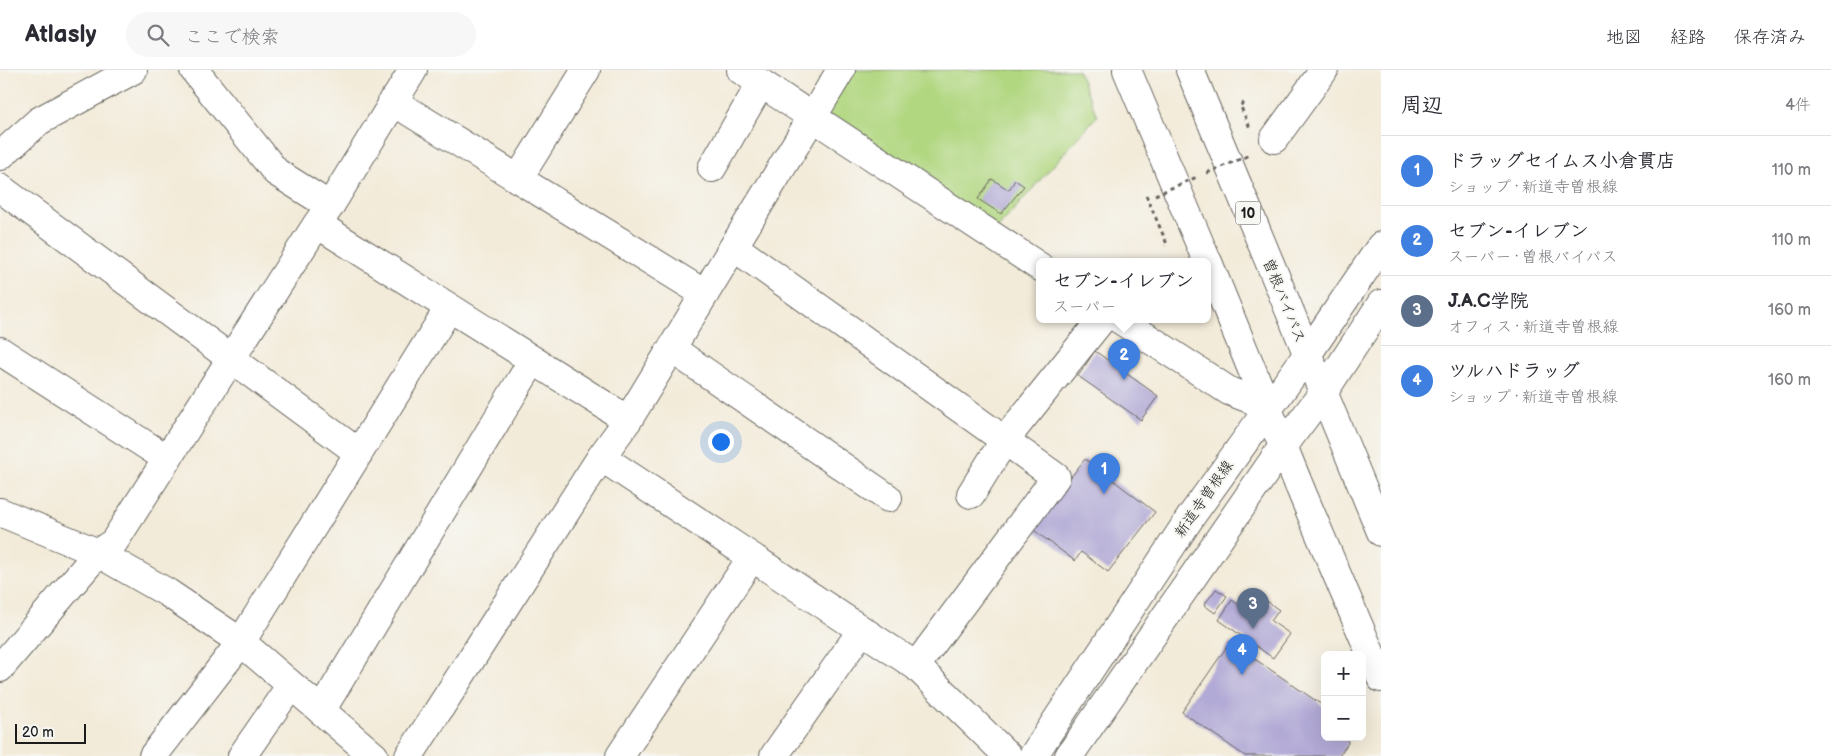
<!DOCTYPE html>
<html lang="ja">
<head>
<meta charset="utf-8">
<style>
	:root { --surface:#fff; --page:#f7f7f7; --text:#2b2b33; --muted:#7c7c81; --line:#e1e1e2; --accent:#1a73e8 }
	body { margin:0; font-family:"Balsamiq Sans","Klee One",sans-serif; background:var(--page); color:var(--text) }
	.controls { position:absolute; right:15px; bottom:15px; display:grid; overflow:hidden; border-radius:8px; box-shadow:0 5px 20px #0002 }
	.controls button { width:45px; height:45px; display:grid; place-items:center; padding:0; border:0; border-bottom:1px solid var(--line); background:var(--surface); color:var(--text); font:25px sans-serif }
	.scale { position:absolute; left:15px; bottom:12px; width:71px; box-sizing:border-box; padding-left:5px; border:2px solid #1c1c1c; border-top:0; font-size:14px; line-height:18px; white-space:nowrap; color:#1c1c1c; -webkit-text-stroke:4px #f6f6f2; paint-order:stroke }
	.you { position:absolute; left:720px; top:371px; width:18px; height:18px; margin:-12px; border:4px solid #fff; border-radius:50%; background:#1a73e8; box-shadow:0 0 0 8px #1a73e833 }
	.badge { display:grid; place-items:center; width:32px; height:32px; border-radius:50%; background:var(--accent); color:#fff; font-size:16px; font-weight:700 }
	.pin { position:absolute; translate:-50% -41px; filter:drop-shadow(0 1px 2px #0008) }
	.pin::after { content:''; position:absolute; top:26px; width:18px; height:15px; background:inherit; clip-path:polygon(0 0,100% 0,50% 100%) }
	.popup { position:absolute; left:1036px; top:188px; width:175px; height:65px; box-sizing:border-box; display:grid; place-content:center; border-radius:8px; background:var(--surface); filter:drop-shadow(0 1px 4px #0005); font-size:16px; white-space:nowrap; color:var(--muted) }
	.popup b { font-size:19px; color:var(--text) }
	.popup::after { content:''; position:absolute; left:50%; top:100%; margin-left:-10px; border:10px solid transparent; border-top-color:var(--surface) }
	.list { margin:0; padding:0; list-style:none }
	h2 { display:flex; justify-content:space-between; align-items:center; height:65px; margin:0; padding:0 20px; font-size:21px }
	h2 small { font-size:16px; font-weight:400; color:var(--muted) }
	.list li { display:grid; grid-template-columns:32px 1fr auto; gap:15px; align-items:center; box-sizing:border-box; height:70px; padding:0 20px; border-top:1px solid var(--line) }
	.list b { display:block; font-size:19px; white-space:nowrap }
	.list p { margin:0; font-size:16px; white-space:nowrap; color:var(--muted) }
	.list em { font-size:16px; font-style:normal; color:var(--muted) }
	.icon { flex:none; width:28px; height:28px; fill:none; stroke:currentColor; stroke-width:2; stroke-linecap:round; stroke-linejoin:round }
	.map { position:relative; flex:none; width:1381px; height:686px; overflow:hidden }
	header { display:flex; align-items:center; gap:30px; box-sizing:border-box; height:70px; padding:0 25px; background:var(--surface); border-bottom:1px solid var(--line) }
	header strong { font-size:24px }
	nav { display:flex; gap:28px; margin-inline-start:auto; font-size:18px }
	.search { width:350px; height:45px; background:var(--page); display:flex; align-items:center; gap:12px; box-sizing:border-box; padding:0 18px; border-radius:28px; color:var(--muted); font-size:19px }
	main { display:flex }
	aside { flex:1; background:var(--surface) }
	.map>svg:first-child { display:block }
	.green { fill:#b1d780; stroke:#667a4e }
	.building { fill:#b2aad6 }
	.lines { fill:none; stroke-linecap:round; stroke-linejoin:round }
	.minor-casing { stroke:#67645e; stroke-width:30 }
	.major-casing { stroke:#67645e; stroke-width:30 }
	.highway-casing { stroke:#67645e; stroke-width:30 }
	.path { stroke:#67645e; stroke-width:3; stroke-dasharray:4 4; stroke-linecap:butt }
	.minor { stroke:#fff; stroke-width:28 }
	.major { stroke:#fff; stroke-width:28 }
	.highway { stroke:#fff; stroke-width:28 }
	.path-bridge { stroke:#67645e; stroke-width:3; stroke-dasharray:4 4; stroke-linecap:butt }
	.labels { text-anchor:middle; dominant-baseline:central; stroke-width:4; stroke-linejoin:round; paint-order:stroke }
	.shield { fill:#f6f6f2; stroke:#5d5d5c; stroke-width:1 }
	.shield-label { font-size:14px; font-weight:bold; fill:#1c1c1c }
	.street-label { font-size:15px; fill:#1c1c1c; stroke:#f6f6f2 }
</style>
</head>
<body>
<header>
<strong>Atlasly</strong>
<div class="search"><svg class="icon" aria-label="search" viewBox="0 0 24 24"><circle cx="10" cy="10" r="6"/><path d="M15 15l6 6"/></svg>ここで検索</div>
<nav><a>地図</a><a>経路</a><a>保存済み</a></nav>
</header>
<main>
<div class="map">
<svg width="1381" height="686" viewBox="0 0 1381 686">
	<rect width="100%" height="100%" fill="#f6f6f2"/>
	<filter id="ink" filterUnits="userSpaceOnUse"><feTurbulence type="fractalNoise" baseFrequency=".02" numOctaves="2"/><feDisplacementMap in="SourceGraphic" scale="10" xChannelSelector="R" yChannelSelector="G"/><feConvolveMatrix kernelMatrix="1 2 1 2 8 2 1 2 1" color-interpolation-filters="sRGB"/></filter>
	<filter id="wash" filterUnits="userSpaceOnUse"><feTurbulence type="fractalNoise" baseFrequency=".0096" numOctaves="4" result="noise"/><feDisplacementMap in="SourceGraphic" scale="20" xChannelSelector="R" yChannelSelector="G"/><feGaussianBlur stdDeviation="1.12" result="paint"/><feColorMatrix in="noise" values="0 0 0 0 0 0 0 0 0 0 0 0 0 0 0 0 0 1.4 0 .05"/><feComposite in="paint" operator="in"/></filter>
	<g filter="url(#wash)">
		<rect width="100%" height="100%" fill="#f3ebd9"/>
		<path class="green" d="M853,0H1078L1097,46L996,160L824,47Z"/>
		<g id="blocks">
			<path class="building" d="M992,109L1009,120L1015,110L1024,116L1001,144L978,129Z
				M1095,281L1158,326L1141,350L1078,306Z
				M1085,389L1155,442L1108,502L1081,482L1075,491L1031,458Z
				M1216,519L1227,526L1215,543L1204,535Z
				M1264,529L1279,540L1271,551L1290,564L1273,588L1219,550L1232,530L1253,545Z
				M1230,572L1325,637V667H1347L1348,673L1339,686H1245L1182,642Z"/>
		</g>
	</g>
	<g filter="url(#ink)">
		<use href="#blocks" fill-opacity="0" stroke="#67645e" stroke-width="1"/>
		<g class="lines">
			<g class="minor-casing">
				<path id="minor" d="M194,0L276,102L330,136
					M741,0L1040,197
					M392,31L705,224
					M1274,69L1324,0
					M0,86L39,51L133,0
					M712,98L761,13
					M518,109L586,0
					M0,118L359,383
					M317,154L628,350
					M734,177L1056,407L916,596
					M1119,249L1229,321L1268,336
					M672,279L888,428
					M0,281L166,388
					M601,387L916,596L1008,686
					M971,424L1004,371L1102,249
					M0,442L98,483L168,523L241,572L374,686
					M0,598L98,483L114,472L317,154L330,136L413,0
					M321,641L533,290
					M153,686L241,572L449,238
					M242,686L291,615
					M409,686L601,387L628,350L841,0
					M620,686L752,487
					M774,686L862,560"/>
			</g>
			<g class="major-casing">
				<path id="major" d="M1033,686L1192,445L1307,285L1381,176
					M1069,686L1284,375L1323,323L1381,234"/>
			</g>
			<g class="highway-casing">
				<path id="highway" d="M1127,0L1207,191
					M1190,0L1381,462
					M1208,192L1303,425L1381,608"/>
			</g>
			<path class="path" d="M1244,33L1240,35L1251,60
				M1146,125L1167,174L1165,176"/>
			<use href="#minor" class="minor"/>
			<use href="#major" class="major"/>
			<use href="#highway" class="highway"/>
			<path class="path-bridge" d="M1207,103L1250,85
				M1155,125L1197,107"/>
		</g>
	</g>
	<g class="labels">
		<rect class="shield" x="1235.5" y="131.5" width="25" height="23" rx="4"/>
		<g class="shield-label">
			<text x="1248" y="143">10</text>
		</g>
		<g class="street-label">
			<text transform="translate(1284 231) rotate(68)">曽根バイパス</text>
			<text transform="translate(1204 429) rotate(-55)">新道寺曽根線</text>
		</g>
	</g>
</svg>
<div class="controls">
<button>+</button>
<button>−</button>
</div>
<div class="scale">20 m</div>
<div class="you"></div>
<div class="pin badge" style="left:1104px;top:424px;background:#3f7fe0">1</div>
<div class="pin badge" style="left:1124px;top:310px;background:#3f7fe0">2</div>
<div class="popup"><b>セブン-イレブン</b>スーパー</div>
<div class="pin badge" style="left:1253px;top:559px;background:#5c6f8a">3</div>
<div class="pin badge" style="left:1242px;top:605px;background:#3f7fe0">4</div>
</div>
<aside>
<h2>周辺<small>4件</small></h2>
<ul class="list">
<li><span class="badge" style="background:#3f7fe0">1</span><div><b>ドラッグセイムス小倉貫店</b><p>ショップ · 新道寺曽根線</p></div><em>110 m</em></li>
<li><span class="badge" style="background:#3f7fe0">2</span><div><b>セブン-イレブン</b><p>スーパー · 曽根バイパス</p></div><em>110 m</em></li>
<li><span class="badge" style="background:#5c6f8a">3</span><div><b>J.A.C学院</b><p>オフィス · 新道寺曽根線</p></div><em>160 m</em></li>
<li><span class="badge" style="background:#3f7fe0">4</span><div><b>ツルハドラッグ</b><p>ショップ · 新道寺曽根線</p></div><em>160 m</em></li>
</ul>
</aside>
</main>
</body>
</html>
